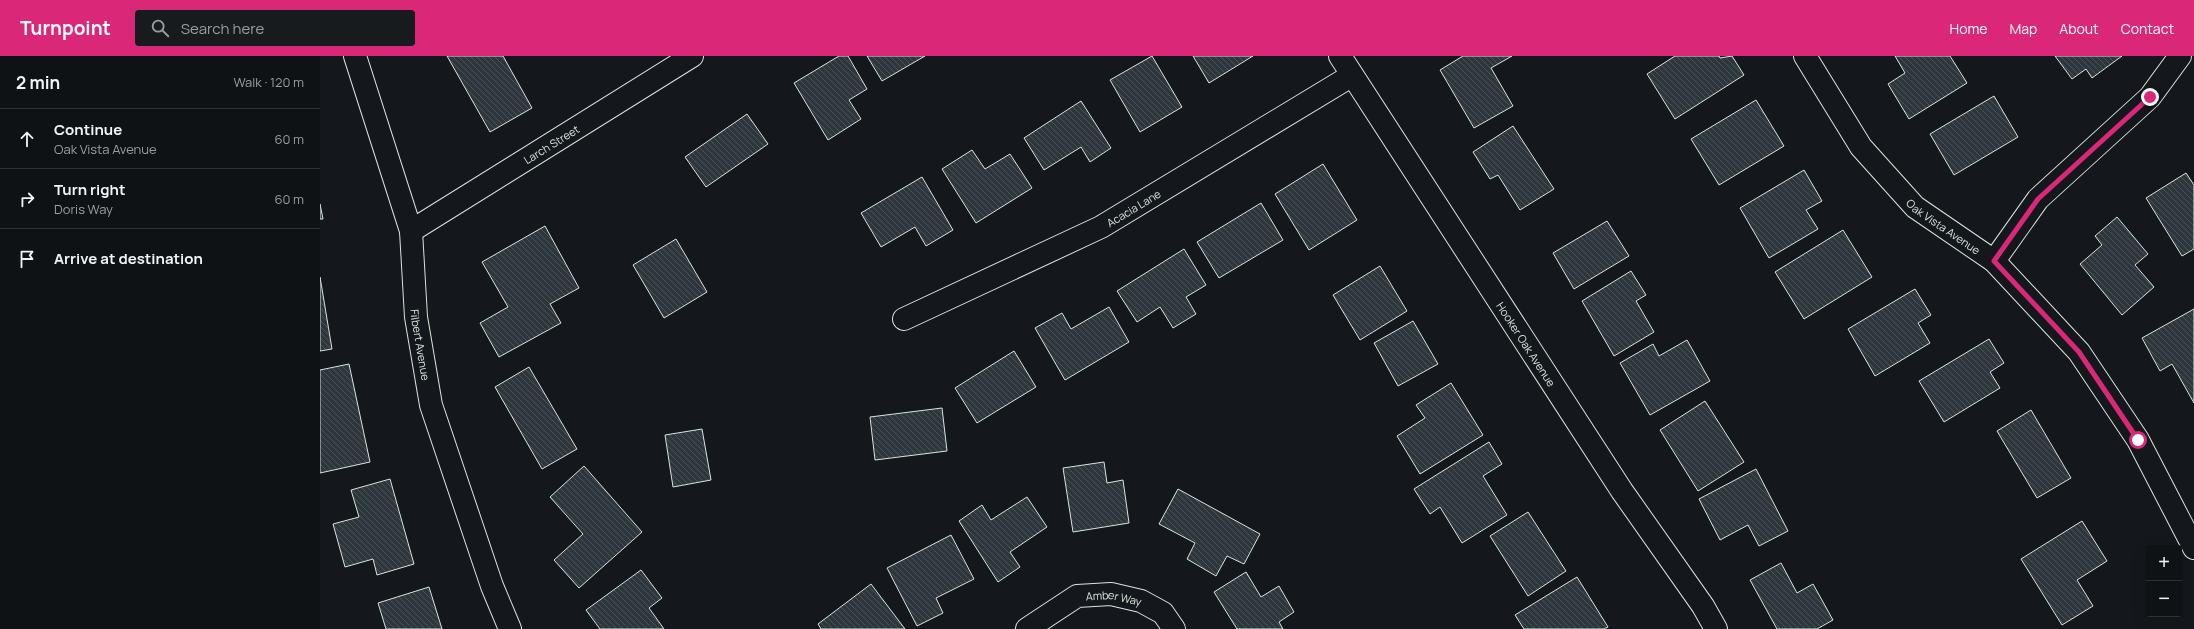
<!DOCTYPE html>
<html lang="en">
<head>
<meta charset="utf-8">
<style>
	:root { --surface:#0f1215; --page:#181b1e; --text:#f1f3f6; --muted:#9b9ea0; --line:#2f3234; --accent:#db2777 }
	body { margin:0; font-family:Manrope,sans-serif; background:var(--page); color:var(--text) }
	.controls { position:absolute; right:12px; bottom:12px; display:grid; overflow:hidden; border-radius:4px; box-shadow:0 4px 16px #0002 }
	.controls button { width:36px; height:36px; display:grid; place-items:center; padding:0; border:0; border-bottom:1px solid var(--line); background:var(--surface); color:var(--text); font:20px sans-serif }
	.stop { position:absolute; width:12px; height:12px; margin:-9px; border:3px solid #db2777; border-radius:50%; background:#fff }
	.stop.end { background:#db2777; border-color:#fff; box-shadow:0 1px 4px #0008 }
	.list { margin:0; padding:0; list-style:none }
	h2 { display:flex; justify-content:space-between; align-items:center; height:52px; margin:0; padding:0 16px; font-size:17px }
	h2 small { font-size:13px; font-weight:400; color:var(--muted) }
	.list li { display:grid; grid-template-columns:26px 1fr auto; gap:12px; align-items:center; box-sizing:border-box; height:60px; padding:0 16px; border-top:1px solid var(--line) }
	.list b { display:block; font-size:15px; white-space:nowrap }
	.list p { margin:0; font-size:13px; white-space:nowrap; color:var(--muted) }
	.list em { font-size:13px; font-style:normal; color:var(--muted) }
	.icon { flex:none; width:22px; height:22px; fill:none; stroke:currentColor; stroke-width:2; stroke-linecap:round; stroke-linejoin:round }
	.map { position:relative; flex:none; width:1874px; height:573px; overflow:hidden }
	header { display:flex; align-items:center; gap:24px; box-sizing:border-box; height:56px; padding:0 20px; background:var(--accent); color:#fff }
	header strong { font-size:19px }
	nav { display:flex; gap:22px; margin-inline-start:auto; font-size:14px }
	.search { width:280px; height:36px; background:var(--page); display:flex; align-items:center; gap:10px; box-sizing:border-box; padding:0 14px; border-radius:4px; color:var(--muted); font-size:15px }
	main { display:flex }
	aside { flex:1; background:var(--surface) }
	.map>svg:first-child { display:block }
	.building { fill:url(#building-back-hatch); stroke:#d8e6dc }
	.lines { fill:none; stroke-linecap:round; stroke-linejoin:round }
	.minor-casing { stroke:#d8e6dc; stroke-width:24 }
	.minor { stroke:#14181c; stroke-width:22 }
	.route { stroke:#db2777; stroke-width:5 }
	.labels { text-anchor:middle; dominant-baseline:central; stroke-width:3; stroke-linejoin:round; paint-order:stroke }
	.street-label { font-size:11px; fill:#d8e6dc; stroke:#14181c }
</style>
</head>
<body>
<header>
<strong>Turnpoint</strong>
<div class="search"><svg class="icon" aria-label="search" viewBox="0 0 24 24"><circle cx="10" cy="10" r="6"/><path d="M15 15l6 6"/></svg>Search here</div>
<nav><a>Home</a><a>Map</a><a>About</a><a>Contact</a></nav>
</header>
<main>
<aside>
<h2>2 min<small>Walk · 120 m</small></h2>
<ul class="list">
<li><svg class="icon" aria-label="ahead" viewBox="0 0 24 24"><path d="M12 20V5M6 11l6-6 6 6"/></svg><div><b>Continue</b><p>Oak Vista Avenue</p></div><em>60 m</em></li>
<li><svg class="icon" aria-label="right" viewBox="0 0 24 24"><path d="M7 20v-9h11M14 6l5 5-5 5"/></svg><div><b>Turn right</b><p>Doris Way</p></div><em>60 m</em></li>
<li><svg class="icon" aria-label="arrive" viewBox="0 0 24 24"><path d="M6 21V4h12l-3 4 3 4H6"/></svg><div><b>Arrive at destination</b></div></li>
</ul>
</aside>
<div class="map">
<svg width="1874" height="573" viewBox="0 0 1874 573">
	<defs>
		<pattern id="building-back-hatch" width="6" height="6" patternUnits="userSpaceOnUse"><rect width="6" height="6" fill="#2c363c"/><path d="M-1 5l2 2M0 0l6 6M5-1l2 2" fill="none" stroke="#4a5358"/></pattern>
	</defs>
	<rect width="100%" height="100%" fill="#14181c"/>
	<path class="building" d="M127,0H183L212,52L170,76Z
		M519,0H528L547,33L529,44L541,63L508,84L474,27Z
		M547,0H605L562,25Z
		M832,0L862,51L820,76L790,24Z
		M873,0H933L889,27Z
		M1143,0H1192L1171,12L1193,50L1154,72L1120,14Z
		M1355,0H1399L1400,2L1412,0L1424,19L1355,63L1327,18Z
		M1575,0H1630L1647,27L1589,63L1568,28L1585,17Z
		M1735,0H1802L1772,22L1766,13L1752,23Z
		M1674,40L1698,81L1634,119L1610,78Z
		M1436,44L1464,90L1399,129L1371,83Z
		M761,45L791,92L770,106L761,91L724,114L704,82Z
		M427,58L448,88L386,131L365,101Z
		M1193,70L1234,133L1200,154L1178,119L1170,123L1153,96Z
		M652,94L665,113L690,98L712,132L656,167L622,113Z
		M1003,108L1037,164L989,194L955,138Z
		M1484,114L1502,145L1486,154L1498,173L1449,202L1420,152Z
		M1866,117L1874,129V193L1862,200L1826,142Z
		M602,121L633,174L606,190L595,171L561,191L541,157Z
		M941,147L963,184L899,222L877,186Z
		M0,148L3,163H0Z
		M1797,161L1828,198L1815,209L1834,231L1802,259L1760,208L1782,189L1775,180Z
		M1287,165L1309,200L1254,233L1233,197Z
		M225,170L259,232L230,248L241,267L179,301L160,267L188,251L162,206Z
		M1523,174L1552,221L1484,263L1455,216Z
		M356,183L387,236L344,262L313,209Z
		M864,193L886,229L866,241L876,258L853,272L840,251L817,266L797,235Z
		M1060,210L1087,255L1040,284L1013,239Z
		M1311,215L1326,239L1316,245L1334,276L1294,300L1262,245Z
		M0,221L12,293L0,295Z
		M1595,233L1611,259L1598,267L1610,287L1555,320L1528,273Z
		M789,251L809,286L745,324L715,272L742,257L751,273Z
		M1874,253V347L1852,308L1840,315L1822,282Z
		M1093,265L1118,308L1078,330L1054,287Z
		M1669,283L1684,307L1670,316L1680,332L1624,366L1599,325Z
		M1367,284L1390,325L1330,359L1300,307L1333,288L1339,300Z
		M694,295L716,331L657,367L635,332Z
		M29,308L50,406L0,417V314Z
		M209,311L257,393L222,413L175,331Z
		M1131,327L1163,379L1100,418L1077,380L1105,362L1096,349Z
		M1385,345L1424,406L1378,435L1340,374Z
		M622,352L627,395L555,404L550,361Z
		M1711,354L1751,422L1717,442L1677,375Z
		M382,373L391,424L353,431L345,379Z
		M1169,386L1182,408L1163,420L1187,459L1142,487L1120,451L1110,458L1094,433Z
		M784,406L787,427L803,424L809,467L753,476L743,412Z
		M264,410L322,476L259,532L234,504L263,478L230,441Z
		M1436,413L1468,475L1439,490L1428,469L1400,484L1379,443Z
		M70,423L94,508L57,519L53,503L25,511L13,468L39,461L31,434Z
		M858,433L940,478L924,508L907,500L896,520L867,503L875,487L839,468Z
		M707,441L727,471L690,496L700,511L678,526L639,465L662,449L671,464Z
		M1208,456L1246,515L1208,540L1170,480Z
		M1762,465L1787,505L1757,524L1773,550L1742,569L1701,503Z
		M631,479L654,523L616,542L623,557L597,570L567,512Z
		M1461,507L1477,537L1493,528L1513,564L1497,573H1457L1430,524Z
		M321,514L342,542L329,552L344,573H280L266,554Z
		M926,516L941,541L959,530L974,556L959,566L963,573H917L894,536Z
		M1257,521L1288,571L1284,573H1204L1195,559Z
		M551,528L585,573H501L498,568Z
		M109,531L122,573H66L58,547Z"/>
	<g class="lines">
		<g class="minor-casing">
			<g id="minor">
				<path id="s1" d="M35,0L91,175L96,261L111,349L172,530L190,573"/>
				<path id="s2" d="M1020,0L1302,435L1383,550L1396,573"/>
				<path id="s3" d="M1485,0L1541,91L1595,151L1674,205L1759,296L1818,384L1874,492"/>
				<path id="s4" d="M91,175L372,0"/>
				<path d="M1674,205L1718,143L1830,41L1860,0"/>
				<path id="s5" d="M584,263L781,171L1031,20"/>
				<path id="s6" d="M707,573L757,540L791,538L821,545L843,557L854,573"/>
			</g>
		</g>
		<use href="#minor" class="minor"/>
	</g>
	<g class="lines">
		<path class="route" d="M1818,384L1759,296L1674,205L1718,143L1830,41"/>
	</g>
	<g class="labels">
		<g class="street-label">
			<text stroke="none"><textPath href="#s4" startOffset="165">Larch Street</textPath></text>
			<text stroke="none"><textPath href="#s5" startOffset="255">Acacia Lane</textPath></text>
			<text stroke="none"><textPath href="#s3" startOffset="222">Oak Vista Avenue</textPath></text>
			<text stroke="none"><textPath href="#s2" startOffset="343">Hooker Oak Avenue</textPath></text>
			<text stroke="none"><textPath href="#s1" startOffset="298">Filbert Avenue</textPath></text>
			<text stroke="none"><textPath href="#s6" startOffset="97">Amber Way</textPath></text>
		</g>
	</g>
</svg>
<div class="controls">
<button>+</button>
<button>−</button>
</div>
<div class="stop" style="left:1818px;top:384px"></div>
<div class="stop end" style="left:1830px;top:41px"></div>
</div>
</main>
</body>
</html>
